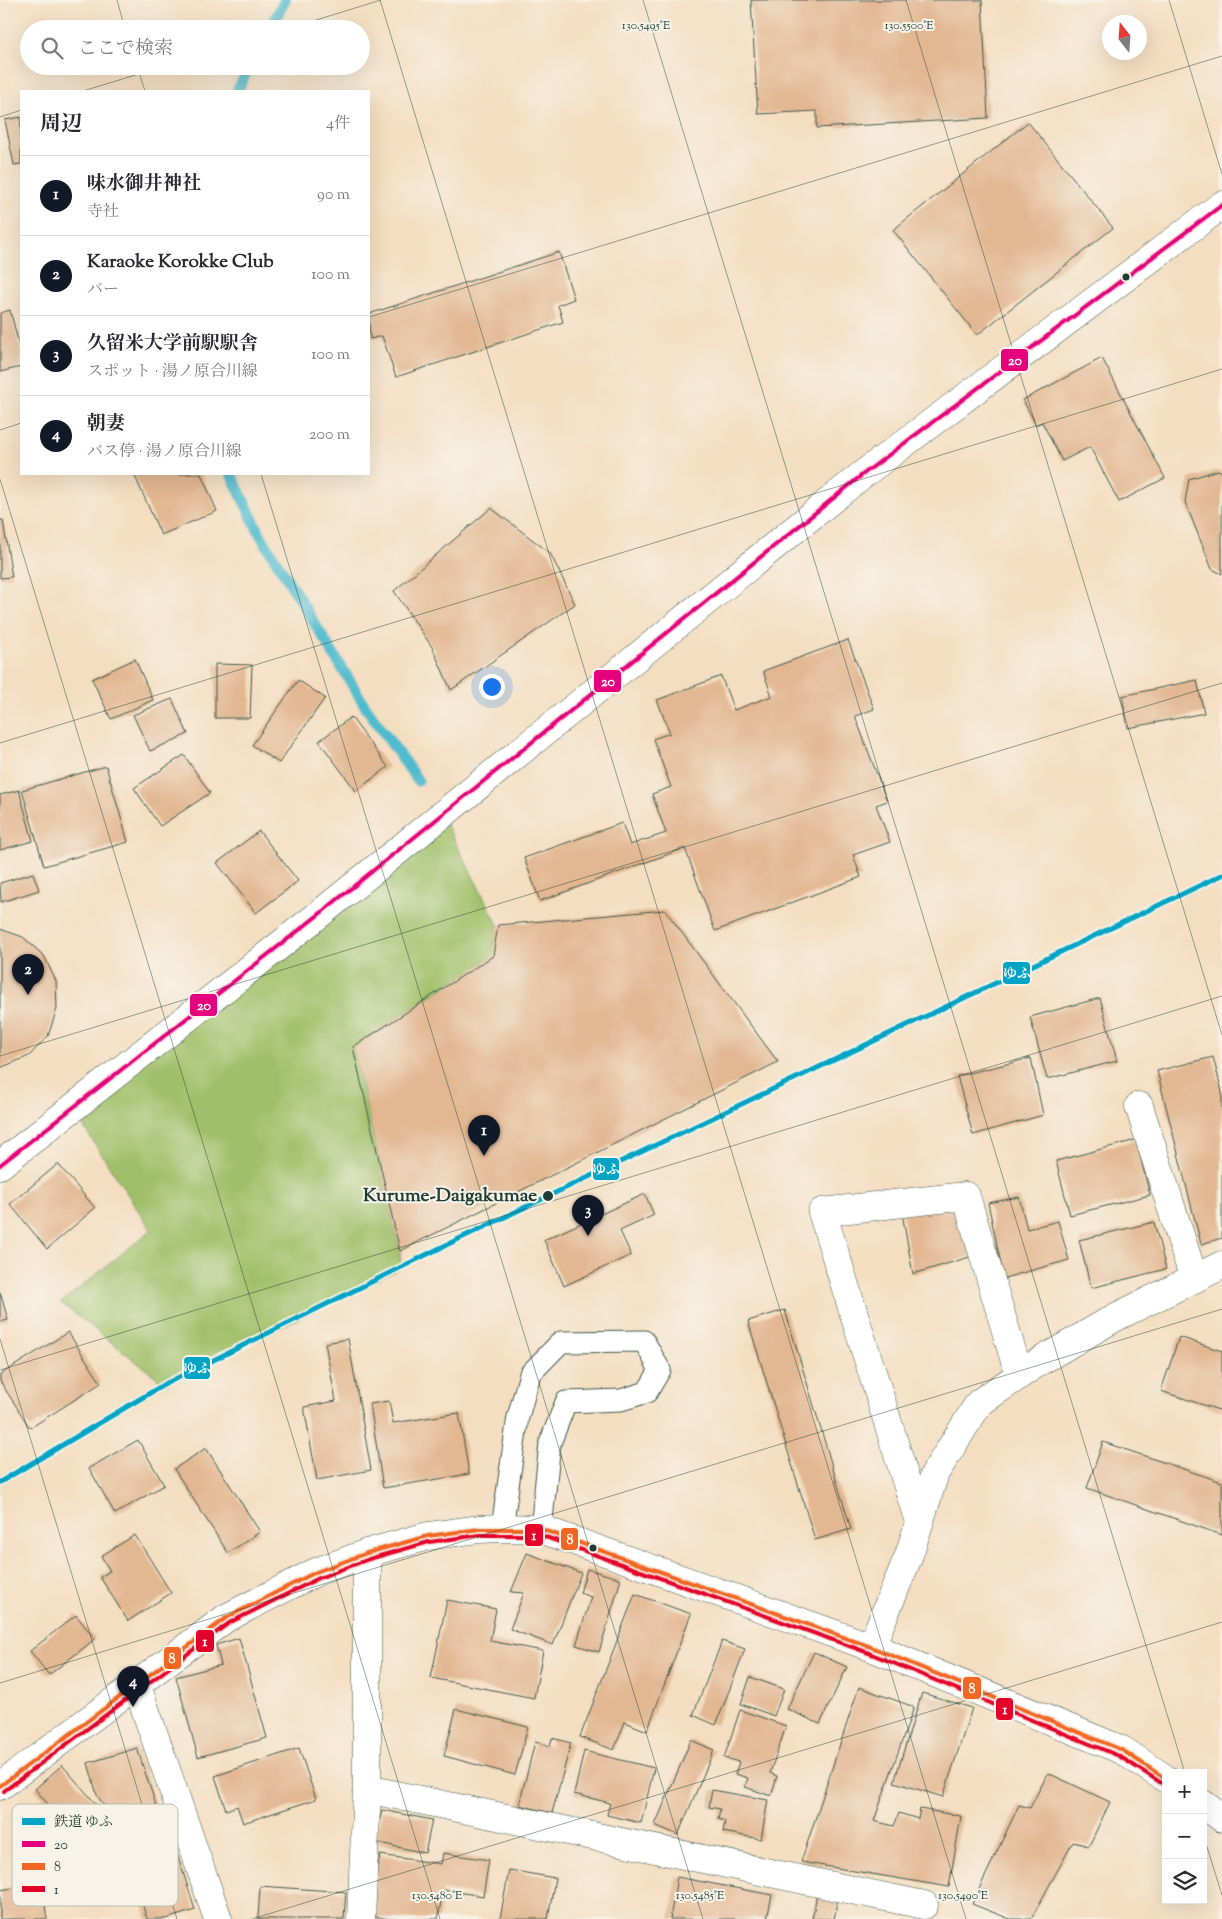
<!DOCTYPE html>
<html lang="ja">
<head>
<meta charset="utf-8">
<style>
	:root { --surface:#fff; --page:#f2f2f3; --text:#2b2b33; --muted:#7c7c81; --line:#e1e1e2; --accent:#111827 }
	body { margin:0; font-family:"Sorts Mill Goudy","Noto Serif JP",serif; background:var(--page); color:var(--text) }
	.controls { position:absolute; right:15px; bottom:15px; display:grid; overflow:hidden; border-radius:0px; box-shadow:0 5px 20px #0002 }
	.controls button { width:45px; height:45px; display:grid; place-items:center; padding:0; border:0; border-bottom:1px solid var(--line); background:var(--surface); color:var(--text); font:25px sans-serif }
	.compass { position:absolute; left:1102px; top:15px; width:45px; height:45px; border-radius:50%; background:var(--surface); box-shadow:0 5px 20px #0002; rotate:343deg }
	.you { position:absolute; left:491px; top:686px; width:18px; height:18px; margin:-12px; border:4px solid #fff; border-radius:50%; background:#1a73e8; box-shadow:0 0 0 8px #1a73e833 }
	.badge { display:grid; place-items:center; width:32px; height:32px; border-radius:50%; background:var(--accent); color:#fff; font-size:16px; font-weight:700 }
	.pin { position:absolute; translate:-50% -41px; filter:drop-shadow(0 1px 2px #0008) }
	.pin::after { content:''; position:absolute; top:26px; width:18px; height:15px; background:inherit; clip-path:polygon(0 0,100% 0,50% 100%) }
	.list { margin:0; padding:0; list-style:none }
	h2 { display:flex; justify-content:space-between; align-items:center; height:65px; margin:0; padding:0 20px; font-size:21px }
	h2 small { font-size:16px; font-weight:400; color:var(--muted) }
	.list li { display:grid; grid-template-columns:32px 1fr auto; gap:15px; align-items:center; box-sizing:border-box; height:80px; padding:0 20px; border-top:1px solid var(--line) }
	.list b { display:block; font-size:19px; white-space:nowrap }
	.list p { margin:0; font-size:16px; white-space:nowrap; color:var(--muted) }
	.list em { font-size:16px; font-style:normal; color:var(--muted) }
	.icon { flex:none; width:28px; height:28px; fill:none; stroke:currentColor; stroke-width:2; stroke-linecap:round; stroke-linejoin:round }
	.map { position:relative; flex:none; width:1222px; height:1919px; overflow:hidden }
	.search { position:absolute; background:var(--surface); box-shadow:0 5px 20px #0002; left:20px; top:20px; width:350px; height:55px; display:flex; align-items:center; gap:12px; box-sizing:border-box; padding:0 18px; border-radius:28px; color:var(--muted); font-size:19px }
	.panel { position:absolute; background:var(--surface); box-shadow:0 5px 20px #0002; left:20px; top:90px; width:350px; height:385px; border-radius:0px }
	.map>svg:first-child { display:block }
	.green { fill:#9fbf68; stroke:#5f7e4e }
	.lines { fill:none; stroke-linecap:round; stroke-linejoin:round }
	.stream { stroke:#51bbce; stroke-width:11 }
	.building { fill:#e2b791 }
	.service-casing { stroke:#3f5549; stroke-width:23 }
	.minor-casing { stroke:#3f5549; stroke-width:29 }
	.tertiary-casing { stroke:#3f5549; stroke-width:29 }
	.secondary-casing { stroke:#3f5549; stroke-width:29 }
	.trunk-casing { stroke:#3f5549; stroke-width:29 }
	.service { stroke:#fff; stroke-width:21 }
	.minor { stroke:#fff; stroke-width:28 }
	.tertiary { stroke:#fff; stroke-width:28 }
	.secondary { stroke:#fff; stroke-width:28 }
	.trunk { stroke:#fff; stroke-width:28 }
	.bus-1-casing { stroke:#f7f3e8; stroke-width:8 }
	.bus-2-casing { stroke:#f7f3e8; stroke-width:8 }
	.bus-3-casing { stroke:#f7f3e8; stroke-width:8 }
	.bus-1 { stroke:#e5007d; stroke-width:4 }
	.bus-2 { stroke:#f26522; stroke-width:4 }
	.bus-3 { stroke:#e4002b; stroke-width:4 }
	.rail-1-casing { stroke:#f7f3e8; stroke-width:9 }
	.rail-1 { stroke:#02a4c6; stroke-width:5 }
	.ticks { fill:none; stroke:#1f3d34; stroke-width:1; stroke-opacity:0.45 }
	.bus-dot { fill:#1f3d34; stroke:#f7f3e8; stroke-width:2 }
	.labels { text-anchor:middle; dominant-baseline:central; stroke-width:4; stroke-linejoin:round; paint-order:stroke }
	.stop-label { font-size:19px; font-weight:bold; fill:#1f3d34; stroke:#f7f3e8; text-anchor:end }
	.key { fill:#f7f3e8; stroke:#b6bcb2; stroke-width:1 }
	.key-label { font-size:14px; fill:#1f3d34 }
	.ticks-label { font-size:12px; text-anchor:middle; fill:#1f3d34; stroke:#f7f3e8; stroke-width:4; stroke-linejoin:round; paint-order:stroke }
	.line-badge { stroke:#f7f3e8; stroke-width:2 }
	.badge-label { font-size:14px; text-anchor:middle; font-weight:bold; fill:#fff }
</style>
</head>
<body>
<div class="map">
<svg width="1222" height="1919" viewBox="0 0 1222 1919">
	<rect width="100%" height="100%" fill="#f7f3e8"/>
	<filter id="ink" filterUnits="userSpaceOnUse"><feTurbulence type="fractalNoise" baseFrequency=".02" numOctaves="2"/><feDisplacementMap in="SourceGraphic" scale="10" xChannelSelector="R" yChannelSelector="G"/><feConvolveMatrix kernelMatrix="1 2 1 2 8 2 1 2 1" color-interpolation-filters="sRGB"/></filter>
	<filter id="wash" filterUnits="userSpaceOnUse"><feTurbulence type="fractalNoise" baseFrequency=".0096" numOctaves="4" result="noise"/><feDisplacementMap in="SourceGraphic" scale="20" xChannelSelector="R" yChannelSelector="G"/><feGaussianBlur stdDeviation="1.12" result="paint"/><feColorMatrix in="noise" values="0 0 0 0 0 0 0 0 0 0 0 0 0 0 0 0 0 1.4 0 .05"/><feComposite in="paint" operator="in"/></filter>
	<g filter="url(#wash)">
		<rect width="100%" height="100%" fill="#f4dec1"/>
		<path class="green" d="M441,814L498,925L493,956L353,1047L400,1251L401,1268L165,1384L61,1303L151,1230L72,1109Z"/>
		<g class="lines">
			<path class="stream" d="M270,29L285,0
				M237,91L250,66
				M231,474L261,536L367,709L418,781"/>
		</g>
		<g id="blocks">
			<path class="building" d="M751,0H982L988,118L817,128V111L758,114Z
				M21,117V164L14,165L5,120Z
				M1028,122L1113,228L977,335L893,230Z
				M559,252L574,299L558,305L563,322L396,377L382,336L370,339L369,314Z
				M10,310L21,352V367L0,372V313Z
				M1102,358L1165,478L1119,502L1090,447L1062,461L1042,422L1036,425L1023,400Z
				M1218,470L1222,472V574L1212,569L1185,502L1189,479Z
				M134,474H201L217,511L161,535Z
				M491,508L550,553L575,604L451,690L432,647L394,591Z
				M0,520H3L12,577L0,578Z
				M848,640L874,709L855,716L887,801L876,805L890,842L853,855L861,877L715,931L685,848L540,901L524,858L622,823L630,845L666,833L652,794L671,787L653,739L670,733L657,700L721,676L734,710L772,696L763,671Z
				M135,659L153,700L111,719L92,679Z
				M215,664L252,665L250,718H215Z
				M298,680L325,698L279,763L252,745Z
				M1197,680L1204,713L1128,728L1122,696Z
				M172,699L188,734L150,751L133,715Z
				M351,717L388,767L356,791L319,741Z
				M184,755L210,793L160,826L134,788Z
				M106,766L128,842L44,866L22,790Z
				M19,790L33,841L0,850V795Z
				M259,831L298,881L256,913L217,863Z
				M33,873L39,890L1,902L0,883Z
				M665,910L778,1062L400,1251L353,1047L493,956L498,925Z
				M0,929L23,937L44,956L56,981L57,1009L48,1036L29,1056L0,1068Z
				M1100,998L1117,1061L1047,1079L1030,1017Z
				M1213,1057L1222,1092V1238L1201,1244L1157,1071Z
				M1031,1058L1043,1115L973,1135L957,1076Z
				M1136,1140L1150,1195L1070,1215L1056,1161Z
				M58,1164L95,1208L47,1249L10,1204Z
				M645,1194L654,1215L620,1231L631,1255L564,1286L544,1240Z
				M1019,1197L1027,1229L1058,1221L1069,1260L1004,1278L988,1203Z
				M957,1205L973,1256L913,1274L902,1213Z
				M1154,1222L1166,1269L1091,1288L1079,1240Z
				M0,1292L8,1320L0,1322Z
				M785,1310L851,1529L815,1540L748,1321Z
				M68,1332L101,1383L30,1428L0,1381V1375Z
				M1179,1337L1222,1351V1411L1161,1391Z
				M348,1339L371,1470L317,1480L304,1407L336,1401L325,1343Z
				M389,1401L393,1423L459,1413L469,1474L383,1488L370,1404Z
				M138,1440L164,1485L115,1514L89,1468Z
				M1103,1442L1222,1482V1535L1087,1488Z
				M206,1448L260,1532L228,1553L174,1469Z
				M135,1535L171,1593L128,1621L100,1577L110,1571L101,1556Z
				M527,1553L581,1573L553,1645L510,1629L524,1593L511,1592Z
				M587,1569L621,1579L599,1652L576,1645L591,1597L580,1593Z
				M635,1594L691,1614L647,1731L625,1722L614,1750L580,1737Z
				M447,1600L496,1609L490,1641L543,1651L534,1698L431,1678Z
				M76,1615L95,1639L49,1675L30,1651Z
				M239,1638L267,1738L198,1757L176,1677L221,1665L216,1645Z
				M722,1641L745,1649L716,1725L693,1715Z
				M814,1652L847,1667L820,1724L787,1709Z
				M750,1677L784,1689L774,1716L741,1704Z
				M859,1687L914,1707L874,1821L894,1826L899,1813L918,1819L920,1809L961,1816L949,1887L801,1862Z
				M922,1693L972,1708L943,1797L894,1782Z
				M456,1709L528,1727L515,1775L444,1756Z
				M740,1710L786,1726L770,1773L777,1776L771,1796L745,1787L748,1778L735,1774L739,1762L724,1758Z
				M552,1738L571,1743L552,1813L519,1805L535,1742L550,1746Z
				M691,1740L714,1750L678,1835L655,1825Z
				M137,1748L168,1841L125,1854L113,1820L97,1795L88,1763Z
				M299,1748L316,1799L243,1823L237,1806L226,1810L215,1776Z
				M584,1751L654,1768L641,1823L607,1815L610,1803L574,1794Z
				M62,1765L111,1821L100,1830L82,1809L65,1824L35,1789Z
				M1048,1773L1110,1802L1089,1846L1073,1842L1031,1919H1010L972,1904L1019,1805L1030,1808Z
				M712,1790L768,1800L761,1839L723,1832L725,1821L718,1819L720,1809L709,1807Z
				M382,1810L432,1820L425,1853L375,1842Z
				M177,1853L195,1910L166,1919H147L131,1868Z
				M443,1853L489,1860L483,1896L443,1890L438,1919H390L370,1916L380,1855L441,1864Z
				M509,1870L555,1878L548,1919H500Z
				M677,1877L772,1895L767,1919H670Z
				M42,1884L47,1919H0V1890Z
				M260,1886L346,1892L344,1919H258Z
				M817,1894L838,1898L834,1919H812Z"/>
		</g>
	</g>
	<g filter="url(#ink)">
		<use href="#blocks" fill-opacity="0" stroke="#3f5549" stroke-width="1"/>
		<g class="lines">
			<g class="service-casing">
				<path id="service" d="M502,1528L518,1417L530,1374L561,1342L644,1341L660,1370L647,1392L621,1400L566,1402L550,1443L541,1529"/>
			</g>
			<g class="minor-casing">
				<path id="minor" d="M1139,1106L1194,1279
					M919,1522L822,1212L966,1196L1019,1375
					M136,1683L218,1919
					M367,1789L924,1905
					M361,1919L367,1789V1553"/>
			</g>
			<g class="tertiary-casing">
				<path id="tertiary" d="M871,1647L909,1555L935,1473L979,1403L1037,1363L1116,1317L1222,1265"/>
			</g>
			<g class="secondary-casing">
				<path id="secondary" d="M0,1786L226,1618L316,1572L367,1553L428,1536L479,1529L502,1528L541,1529L871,1647L1122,1750L1166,1779
					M1203,1804L1222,1818"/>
			</g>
			<g class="trunk-casing">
				<path id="trunk" d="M0,1165L317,916L862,475L1222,205"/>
			</g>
			<use href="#service" class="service"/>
			<use href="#minor" class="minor"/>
			<use href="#tertiary" class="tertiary"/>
			<use href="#secondary" class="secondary"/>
			<use href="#trunk" class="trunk"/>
			<g class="bus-1-casing">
				<path id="bus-1" d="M0,1165L317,916L862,475L1222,205"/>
			</g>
			<g class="bus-2-casing">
				<path id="bus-2" d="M0,1786L226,1618L316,1572L367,1553L428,1536L479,1529H541L871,1647L1122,1750L1166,1779"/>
			</g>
			<g class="bus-3-casing">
				<path id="bus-3" d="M4,1791L229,1623L319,1578L369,1559L429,1542L480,1535H540L869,1653L1119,1756L1163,1784"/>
			</g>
			<use href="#bus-1" class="bus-1"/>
			<use href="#bus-2" class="bus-2"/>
			<use href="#bus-3" class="bus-3"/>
			<g class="rail-1-casing">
				<path id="rail-1" d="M0,1482L165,1384L444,1246L1222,875"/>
			</g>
			<use href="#rail-1" class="rail-1"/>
		</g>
	</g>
	<path class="ticks" d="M117,0L125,29M380,0L966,1919M643,0L1185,1773M906,0L1222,1035M1169,0L1222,174M287,29L381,0M137,66L145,91M83,91L165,66M0,117L21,110M369,317L1222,56M0,430L21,423M261,474L703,1919M0,479L440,1919M0,743L1222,369M0,1056L1222,683M0,1339L177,1919M0,1370L1222,996M0,1683L1222,1309M1203,1834L1222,1895M252,1919L1222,1622"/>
	<g class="bus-dot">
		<circle cx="1126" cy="277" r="4.5"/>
		<circle cx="548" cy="1196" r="6"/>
		<circle cx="593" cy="1548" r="4.5"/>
	</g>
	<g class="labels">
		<g class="stop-label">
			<text x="537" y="1196">Kurume-Daigakumae</text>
		</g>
	</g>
	<rect x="12" y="1804" width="166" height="102" rx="8" class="key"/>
	<rect x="22" y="1818" width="23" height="7" fill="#02a4c6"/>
	<rect x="22" y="1841" width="23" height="6" fill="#e5007d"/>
	<rect x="22" y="1863" width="23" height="7" fill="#f26522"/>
	<rect x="22" y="1886" width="23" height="6" fill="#e4002b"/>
	<g class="key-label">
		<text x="54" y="1826">鉄道 ゆふ</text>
		<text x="54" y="1849">20</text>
		<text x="54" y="1871">8</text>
		<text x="54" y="1894">1</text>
	</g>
	<g class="ticks-label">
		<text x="646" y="29">130.5495°E</text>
		<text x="909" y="29">130.5500°E</text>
		<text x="437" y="1899">130.5480°E</text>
		<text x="700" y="1899">130.5485°E</text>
		<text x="963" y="1899">130.5490°E</text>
	</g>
	<g class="line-badge">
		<rect x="1000" y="348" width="29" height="24" rx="5" fill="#e5007d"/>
		<rect x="593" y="669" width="29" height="24" rx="5" fill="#e5007d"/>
		<rect x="1002" y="961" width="29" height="24" rx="5" fill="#02a4c6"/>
		<rect x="189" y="993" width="29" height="24" rx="5" fill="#e5007d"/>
		<rect x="592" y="1157" width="28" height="24" rx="5" fill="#02a4c6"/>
		<rect x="183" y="1356" width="28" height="24" rx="5" fill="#02a4c6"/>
		<rect x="524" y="1523" width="20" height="24" rx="5" fill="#e4002b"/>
		<rect x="560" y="1527" width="19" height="24" rx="5" fill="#f26522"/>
		<rect x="195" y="1629" width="20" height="24" rx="5" fill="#e4002b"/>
		<rect x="163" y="1646" width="19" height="24" rx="5" fill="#f26522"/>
		<rect x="962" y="1676" width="20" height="24" rx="5" fill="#f26522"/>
		<rect x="995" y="1697" width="19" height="24" rx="5" fill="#e4002b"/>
	</g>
	<g class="badge-label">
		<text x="1015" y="365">20</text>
		<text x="608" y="686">20</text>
		<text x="1017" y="978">ゆふ</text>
		<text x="204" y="1010">20</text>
		<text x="606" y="1174">ゆふ</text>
		<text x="197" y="1373">ゆふ</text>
		<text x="534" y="1540">1</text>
		<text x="570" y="1544">8</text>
		<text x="205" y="1646">1</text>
		<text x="172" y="1663">8</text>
		<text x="972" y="1693">8</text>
		<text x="1005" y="1714">1</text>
	</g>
</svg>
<div class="controls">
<button>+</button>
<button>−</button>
<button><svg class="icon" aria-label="layers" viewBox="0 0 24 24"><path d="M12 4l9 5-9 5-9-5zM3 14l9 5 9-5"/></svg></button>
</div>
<svg class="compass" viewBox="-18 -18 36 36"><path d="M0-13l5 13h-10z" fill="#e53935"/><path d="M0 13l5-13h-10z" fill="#7c7c81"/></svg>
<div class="you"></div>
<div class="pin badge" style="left:484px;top:1156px">1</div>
<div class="pin badge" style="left:28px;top:995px">2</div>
<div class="pin badge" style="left:588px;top:1236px">3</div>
<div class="pin badge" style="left:133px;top:1707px">4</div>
<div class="search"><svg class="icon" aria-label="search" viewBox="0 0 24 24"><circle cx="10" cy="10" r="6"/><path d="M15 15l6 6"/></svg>ここで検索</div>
<section class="panel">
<h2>周辺<small>4件</small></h2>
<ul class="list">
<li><span class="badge">1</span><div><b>味水御井神社</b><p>寺社</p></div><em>90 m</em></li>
<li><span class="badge">2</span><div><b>Karaoke Korokke Club</b><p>バー</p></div><em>100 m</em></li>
<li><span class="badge">3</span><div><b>久留米大学前駅駅舎</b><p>スポット · 湯ノ原合川線</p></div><em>100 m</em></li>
<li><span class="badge">4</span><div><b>朝妻</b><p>バス停 · 湯ノ原合川線</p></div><em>200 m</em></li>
</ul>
</section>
</div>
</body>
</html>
